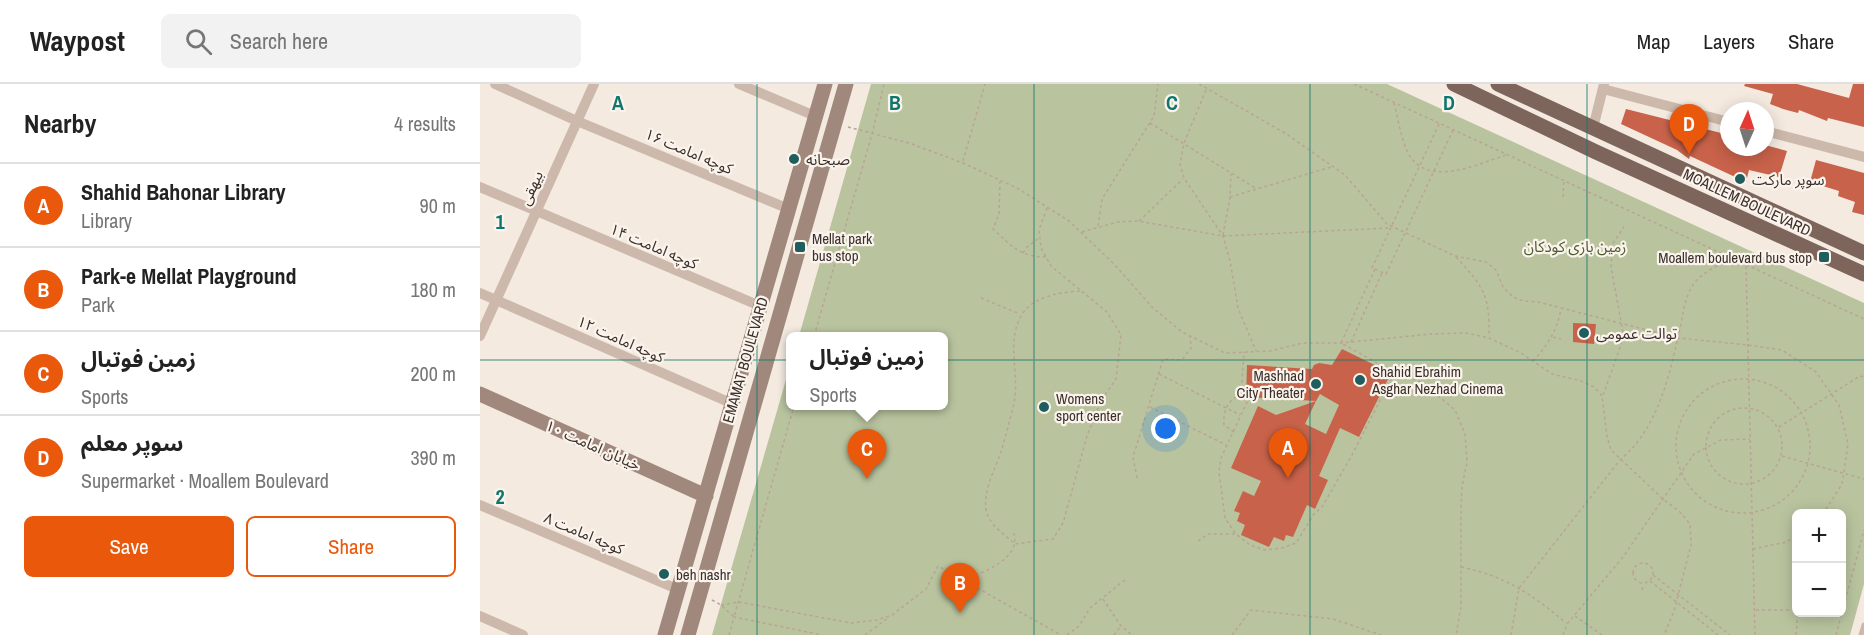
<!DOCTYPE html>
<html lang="en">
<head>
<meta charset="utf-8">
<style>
	:root { --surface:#fff; --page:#f2f2f2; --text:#222; --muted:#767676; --line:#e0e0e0; --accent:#ea580c }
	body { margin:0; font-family:"Archivo Narrow","Noto Sans Arabic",sans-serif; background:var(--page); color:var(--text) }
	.controls { position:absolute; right:18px; bottom:18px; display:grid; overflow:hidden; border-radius:9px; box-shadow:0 3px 15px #0003 }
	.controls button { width:54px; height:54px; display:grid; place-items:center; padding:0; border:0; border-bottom:2px solid var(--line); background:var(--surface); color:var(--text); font:30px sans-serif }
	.compass { position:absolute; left:1240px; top:18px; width:54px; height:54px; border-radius:50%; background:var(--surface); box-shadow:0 3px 15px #0003; rotate:3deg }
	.you { position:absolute; left:686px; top:345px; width:21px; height:21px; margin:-15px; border:4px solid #fff; border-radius:50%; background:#1a73e8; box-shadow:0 0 0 9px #1a73e833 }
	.badge { display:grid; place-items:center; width:39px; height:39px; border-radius:50%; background:var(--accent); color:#fff; font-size:20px; font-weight:700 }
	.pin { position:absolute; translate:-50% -50px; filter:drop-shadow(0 2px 3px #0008) }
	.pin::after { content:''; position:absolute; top:32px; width:21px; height:18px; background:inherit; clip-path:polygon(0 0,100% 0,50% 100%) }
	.popup { position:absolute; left:306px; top:248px; width:162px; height:78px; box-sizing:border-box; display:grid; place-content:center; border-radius:9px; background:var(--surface); filter:drop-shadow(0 2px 4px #0005); font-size:20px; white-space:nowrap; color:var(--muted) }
	.popup b { font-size:22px; color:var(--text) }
	.popup::after { content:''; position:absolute; left:50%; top:100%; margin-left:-12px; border:12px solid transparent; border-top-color:var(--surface) }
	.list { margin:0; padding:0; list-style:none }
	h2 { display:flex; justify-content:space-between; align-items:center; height:78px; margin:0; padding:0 24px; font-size:26px }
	h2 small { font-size:20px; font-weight:400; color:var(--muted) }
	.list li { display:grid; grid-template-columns:39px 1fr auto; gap:18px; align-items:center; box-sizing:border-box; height:84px; padding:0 24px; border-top:2px solid var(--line) }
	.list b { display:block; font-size:22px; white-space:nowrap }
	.list p { margin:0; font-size:20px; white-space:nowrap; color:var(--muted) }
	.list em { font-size:20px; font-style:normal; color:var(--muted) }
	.actions { display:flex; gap:12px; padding:18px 24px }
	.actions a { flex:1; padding:14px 0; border:2px solid var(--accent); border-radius:9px; text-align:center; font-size:21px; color:var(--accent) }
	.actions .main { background:var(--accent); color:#fff }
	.icon { flex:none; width:33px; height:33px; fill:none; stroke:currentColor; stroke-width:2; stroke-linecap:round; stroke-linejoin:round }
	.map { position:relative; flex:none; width:1384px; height:551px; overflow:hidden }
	header { display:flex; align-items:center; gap:36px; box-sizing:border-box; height:84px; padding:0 30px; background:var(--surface); border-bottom:2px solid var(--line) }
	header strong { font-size:28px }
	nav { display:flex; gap:33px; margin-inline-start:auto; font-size:21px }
	.search { width:420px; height:54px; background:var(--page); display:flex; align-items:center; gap:15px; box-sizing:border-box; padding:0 21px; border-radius:9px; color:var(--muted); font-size:22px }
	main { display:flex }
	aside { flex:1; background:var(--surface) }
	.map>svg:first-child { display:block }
	.green { fill:#b9c49f; fill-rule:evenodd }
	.building { fill:#c8624a }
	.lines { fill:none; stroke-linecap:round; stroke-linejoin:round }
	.path { stroke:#b9a395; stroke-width:1.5; stroke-dasharray:3 3; stroke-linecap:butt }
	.lane { stroke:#cdb9ab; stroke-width:5 }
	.street { stroke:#cdb9ab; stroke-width:10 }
	.secondary { stroke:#a1887c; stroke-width:15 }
	.primary { stroke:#7d655c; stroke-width:15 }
	.grid { fill:none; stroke:#0f766e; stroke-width:1.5; stroke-opacity:0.55 }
	.poi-dot { fill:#1f5d5e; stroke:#fbf4ed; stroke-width:2 }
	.labels { text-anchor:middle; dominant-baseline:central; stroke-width:4.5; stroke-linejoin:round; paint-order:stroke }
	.street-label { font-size:15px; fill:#3b2f2b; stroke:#fbf4ed }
	.poi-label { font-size:15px; fill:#3b2f2b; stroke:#fbf4ed; text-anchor:start }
	.park-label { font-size:15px; fill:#4c5a2e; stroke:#fbf4ed }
	.grid-label { font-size:20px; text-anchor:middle; font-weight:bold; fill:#0f766e; stroke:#fbf4ed; stroke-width:4.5; stroke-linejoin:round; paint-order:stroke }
</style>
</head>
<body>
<header>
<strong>Waypost</strong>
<div class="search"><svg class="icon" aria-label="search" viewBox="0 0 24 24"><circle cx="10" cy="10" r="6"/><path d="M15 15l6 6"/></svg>Search here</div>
<nav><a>Map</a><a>Layers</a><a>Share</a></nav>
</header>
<main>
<aside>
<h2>Nearby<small>4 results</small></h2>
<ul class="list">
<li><span class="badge">A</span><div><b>Shahid Bahonar Library</b><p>Library</p></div><em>90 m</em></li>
<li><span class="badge">B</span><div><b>Park-e Mellat Playground</b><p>Park</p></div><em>180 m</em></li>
<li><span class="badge">C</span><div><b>زمین فوتبال</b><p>Sports</p></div><em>200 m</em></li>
<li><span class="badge">D</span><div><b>سوپر معلم</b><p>Supermarket · Moallem Boulevard</p></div><em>390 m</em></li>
</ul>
<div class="actions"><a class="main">Save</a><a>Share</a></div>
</aside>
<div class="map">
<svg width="1384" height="551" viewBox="0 0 1384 551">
	<rect width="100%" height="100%" fill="#f4eae0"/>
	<path class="green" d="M391,0H907L1384,219V500L1370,551H232L310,282V322H464V252H319ZM1316,430H1362V528H1316Z"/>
	<path class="building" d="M1265,0H1317L1369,14L1373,0H1384V43L1348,34L1347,37L1319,26L1318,29L1303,25L1290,20L1293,10L1264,2Z
		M1146,25L1249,51V63H1285V61L1307,67L1299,93L1269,86L1266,98L1210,72L1209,75L1197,66L1141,40Z
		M1336,76L1384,89V131L1372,128L1375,118L1358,112L1359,107L1330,98Z
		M1093,239L1116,240L1114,260L1093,258Z
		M862,265L911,289L879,353L860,344L839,392L848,396L835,425L827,421L813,453L806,451L804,457L794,453L789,463L761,451L765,441L757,437L760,429L754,427L763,407L774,412L781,397L751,384L778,322L796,331L836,317L825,340L846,350L859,321L840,310L836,317L766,313L767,281L832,285L834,281L839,279L852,281Z"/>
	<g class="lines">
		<path class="path" d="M719,0L805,49L865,91L907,140L975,172L1006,178L1016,186L1023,203L1033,213L1043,217L1058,218L1198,254L1268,261L1302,266L1336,288L1359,321L1368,360L1362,400L1343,430
			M874,0L1384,235
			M726,6L704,59L700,80L704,94L743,152L750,177L758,224L776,267
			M914,19C918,34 921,55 928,69C948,105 997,80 1026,71
			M670,39L777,105
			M959,40L892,184L906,190L973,46
			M368,43L429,59L483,79L537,104L589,137L634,180L673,224L702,248L745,269L790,267L823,259H861L951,250L986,249L1009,254L1041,269L1072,290L1101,297L1114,303L1122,312L1127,353L1131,366L1183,415L1200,428L1210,440L1211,461L1194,527L1184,551
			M483,77L505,0
			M520,97L519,130L513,145C531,161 539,173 566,173
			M750,113L851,83
			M1083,113L1084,96
			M567,124L559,146L561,164L571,182L627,228L641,251L636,295L621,317L607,352L583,439L573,455L535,460C524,450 509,441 506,426C503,406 515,386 521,368C526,352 530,335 534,319C540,290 526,259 541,232C552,212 581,208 602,207
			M659,137L703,95
			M618,142L622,115L674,32L678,0
			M602,148L638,138L658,137L743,152L909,144
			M743,151L750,113L751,90
			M543,169L547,163L559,154
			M976,173C1004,203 1010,212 1009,253
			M1266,182L1275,551
			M895,185L861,259L899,280L941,298L975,326L985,350L987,378L982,403L981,425V522L976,551
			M501,214L540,230
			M334,252L392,50L404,0
			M1073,253L1081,255
			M871,258L902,189
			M1053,277C1068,261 1077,246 1081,225
			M679,290L760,331
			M1196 362a67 67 0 1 1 134 0a67 67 0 1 1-134 0Z
			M1123,311L1141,261L1143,248L1131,183L1133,159L1144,143
			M670,323L746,361
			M1226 362a38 38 0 1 1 76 0a38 38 0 1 1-76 0Z
			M1299,343L1380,292L1384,293
			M754,348L744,341C743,327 747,317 760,311
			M1302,372L1384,395
			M657,394L653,373L683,275L702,276L711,264L710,252
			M755,449L745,434L739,388L741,374L767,318L761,311L764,268
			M718,457L728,450H756L770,461L785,466L802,464L816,459L834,430L842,423L872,371L915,287
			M1273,465L1307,458L1316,451
			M1153 489a10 10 0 1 1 20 0a10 10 0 1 1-20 0Z
			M981,483C1025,492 1052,510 1086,539
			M1173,491L1250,551
			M484,495C504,489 544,473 533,447
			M1170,497L1238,551
			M1162,506L1164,500
			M623,515L641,542L652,551
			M232,516L241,521L254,533L314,322
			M241,521L259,518L371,539L397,536L412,531L446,505L458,482L581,551
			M1276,526H1316
			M1095,532L1122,551
			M249,551L254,533L342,551
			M385,551L408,534
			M587,551L599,542L610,524L646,495
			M634,551L640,543
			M752,551L771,526L853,535L901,551
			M1031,551L1039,504L1140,376C1179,343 1189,292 1200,245C1203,229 1205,210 1216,197C1225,187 1239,181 1251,175
			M1083,551L1087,540L1143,473L1214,370L1241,356L1270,355
			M1316,551L1318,528
			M1356,551L1384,446"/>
		<path class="lane" d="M1381,551L1384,541"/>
		<path class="street" d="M15,0L97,37L309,125
			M259,0L335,32
			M1123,5L1249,38
			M1113,44L1124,0
			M1285,47L1384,73
			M0,103L280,222
			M0,209L253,320
			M0,252L114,0
			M0,421L197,505
			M0,532L43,551"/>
		<path class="secondary" d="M0,310L226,412
			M185,551L345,0
			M208,551L366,0"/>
		<path class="primary" d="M974,0L1116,68L1384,190
			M1018,0L1384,169"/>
	</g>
	<path class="grid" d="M277,0V551M554,0V551M830,0V551M1107,0V551M0,276H1384"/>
	<g class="poi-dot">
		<circle cx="314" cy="75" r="6"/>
		<circle cx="1260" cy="95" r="6"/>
		<rect x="314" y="157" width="12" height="12" rx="3"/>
		<rect x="1338" y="167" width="12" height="12" rx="3"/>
		<circle cx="1104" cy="249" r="6"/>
		<circle cx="880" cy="296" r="6"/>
		<circle cx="836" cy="300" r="6"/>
		<circle cx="564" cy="323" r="6"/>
		<circle cx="184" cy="490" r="6"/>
	</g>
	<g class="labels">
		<g class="street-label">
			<text transform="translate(209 67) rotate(23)">کوچه امامت ۱۶</text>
			<text transform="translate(51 104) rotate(-66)">بیهقی</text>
			<text transform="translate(1267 118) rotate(25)">MOALLEM BOULEVARD</text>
			<text transform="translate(174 162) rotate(23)">کوچه امامت ۱۴</text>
			<text transform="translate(141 255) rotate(24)">کوچه امامت ۱۲</text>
			<text transform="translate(265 276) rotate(-74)">EMAMAT BOULEVARD</text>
			<text transform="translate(113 361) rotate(24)">خیابان امامت ۱۰</text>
			<text transform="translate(104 449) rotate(23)">کوچه امامت ۸</text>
		</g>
		<g class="poi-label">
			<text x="326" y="75">صبحانه</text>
			<text x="1272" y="95">سوپر مارکت</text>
			<text x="332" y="154">Mellat park<tspan x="332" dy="17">bus stop</tspan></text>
			<text x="1332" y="173" text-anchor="end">Moallem boulevard bus stop</text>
			<text x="1116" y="249">توالت عمومی</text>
			<text x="892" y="287">Shahid Ebrahim<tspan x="892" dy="17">Asghar Nezhad Cinema</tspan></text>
			<text x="824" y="291" text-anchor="end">Mashhad<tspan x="824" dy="17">City Theater</tspan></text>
			<text x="576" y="314">Womens<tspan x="576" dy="17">sport center</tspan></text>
			<text x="196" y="490">beh nashr</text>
		</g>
		<g class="park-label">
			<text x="1095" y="162">زمین بازی کودکان</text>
		</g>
	</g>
	<g class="grid-label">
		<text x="138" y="26">A</text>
		<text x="415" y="26">B</text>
		<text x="692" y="26">C</text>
		<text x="969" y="26">D</text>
		<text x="20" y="145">1</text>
		<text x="20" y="420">2</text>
	</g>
</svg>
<div class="controls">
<button>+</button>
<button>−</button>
</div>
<svg class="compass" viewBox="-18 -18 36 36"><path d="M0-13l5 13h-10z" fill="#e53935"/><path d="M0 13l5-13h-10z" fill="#767676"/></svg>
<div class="you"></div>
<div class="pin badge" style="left:808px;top:394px">A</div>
<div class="pin badge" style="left:480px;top:529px">B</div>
<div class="pin badge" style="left:387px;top:395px">C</div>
<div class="popup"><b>زمین فوتبال</b>Sports</div>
<div class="pin badge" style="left:1209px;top:70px">D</div>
</div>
</main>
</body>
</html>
